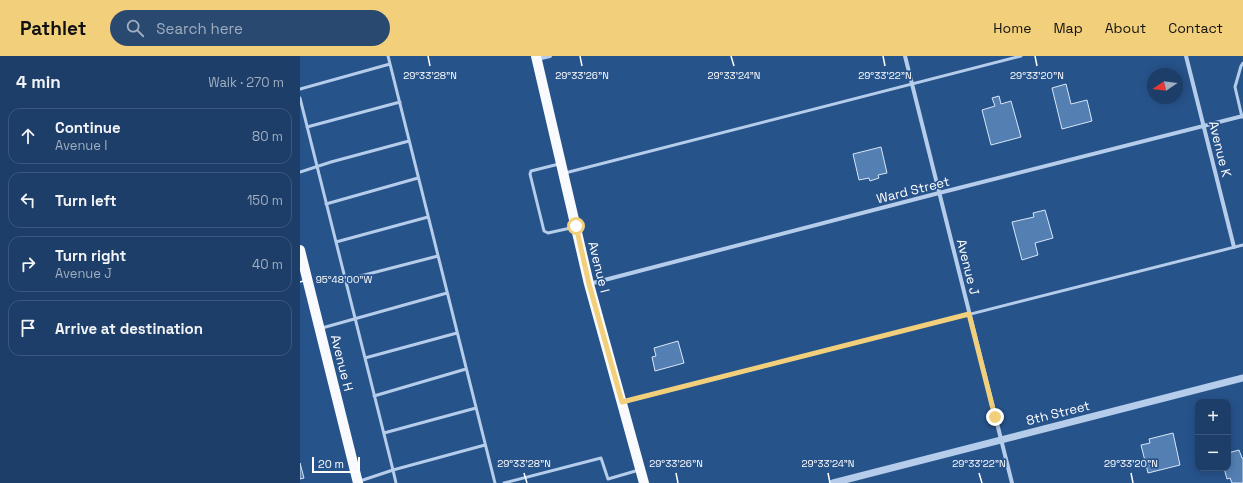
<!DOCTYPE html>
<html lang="en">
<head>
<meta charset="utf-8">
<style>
	:root { --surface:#1d3e68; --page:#2a4971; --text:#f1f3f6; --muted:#a0aec0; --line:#3b577c; --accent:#f2cf7a }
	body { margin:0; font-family:"Space Grotesk",sans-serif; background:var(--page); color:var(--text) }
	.controls { position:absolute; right:12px; bottom:12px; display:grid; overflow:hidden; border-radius:8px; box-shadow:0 2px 10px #0003 }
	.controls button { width:36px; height:36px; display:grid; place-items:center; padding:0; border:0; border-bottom:1px solid var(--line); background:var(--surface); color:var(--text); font:20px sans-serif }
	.compass { position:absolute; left:847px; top:12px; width:36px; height:36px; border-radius:50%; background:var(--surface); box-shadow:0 2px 10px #0003; rotate:257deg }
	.scale { position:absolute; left:12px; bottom:10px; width:48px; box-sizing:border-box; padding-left:4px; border:2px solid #fff; border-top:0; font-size:11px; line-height:14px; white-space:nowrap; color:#fff; -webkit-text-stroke:3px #27538b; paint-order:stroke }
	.stop { position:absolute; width:12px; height:12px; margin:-9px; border:3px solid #f2cf7a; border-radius:50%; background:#fff }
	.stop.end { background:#f2cf7a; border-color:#fff; box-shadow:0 1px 4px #0008 }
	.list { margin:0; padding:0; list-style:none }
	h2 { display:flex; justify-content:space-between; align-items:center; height:52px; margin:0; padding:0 16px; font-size:17px }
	h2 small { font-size:13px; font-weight:400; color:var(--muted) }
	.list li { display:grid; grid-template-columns:26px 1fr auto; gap:12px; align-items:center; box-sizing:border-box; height:56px; margin:0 8px 8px; padding:0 8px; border:1px solid var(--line); border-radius:12px }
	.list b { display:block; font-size:15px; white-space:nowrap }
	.list p { margin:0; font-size:13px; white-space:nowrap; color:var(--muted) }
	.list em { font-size:13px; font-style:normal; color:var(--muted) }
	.icon { flex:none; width:22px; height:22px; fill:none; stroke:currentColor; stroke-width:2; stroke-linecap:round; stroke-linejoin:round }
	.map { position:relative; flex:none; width:943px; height:427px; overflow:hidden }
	header { display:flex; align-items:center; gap:24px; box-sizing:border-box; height:56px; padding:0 20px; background:var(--accent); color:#111 }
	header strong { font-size:19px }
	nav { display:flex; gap:22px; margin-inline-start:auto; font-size:14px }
	.search { width:280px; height:36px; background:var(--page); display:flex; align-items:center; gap:10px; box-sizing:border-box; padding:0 14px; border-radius:22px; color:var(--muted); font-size:15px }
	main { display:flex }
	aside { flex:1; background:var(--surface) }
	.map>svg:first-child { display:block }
	.building { fill:#537fb3; stroke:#d9e7f7 }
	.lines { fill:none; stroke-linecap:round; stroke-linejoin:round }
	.service { stroke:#b5cdea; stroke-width:3 }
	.minor { stroke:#b5cdea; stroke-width:4 }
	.tertiary { stroke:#b5cdea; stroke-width:7 }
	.primary { stroke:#f8fafe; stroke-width:10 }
	.route { stroke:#f2cf7a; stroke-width:5 }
	.ticks { fill:none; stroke:#fff; stroke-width:1.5 }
	.labels { text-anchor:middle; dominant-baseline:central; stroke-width:3.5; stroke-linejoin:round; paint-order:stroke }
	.street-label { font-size:13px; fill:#fff; stroke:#27538b }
	.ticks-label { font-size:10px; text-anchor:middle; fill:#fff; stroke:#27538b; stroke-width:3.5; stroke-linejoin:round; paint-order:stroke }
</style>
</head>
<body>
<header>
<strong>Pathlet</strong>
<div class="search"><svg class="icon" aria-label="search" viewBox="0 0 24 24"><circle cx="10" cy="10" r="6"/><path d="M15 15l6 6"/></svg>Search here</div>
<nav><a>Home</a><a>Map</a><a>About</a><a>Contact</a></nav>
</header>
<main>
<aside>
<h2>4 min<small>Walk · 270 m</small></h2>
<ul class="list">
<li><svg class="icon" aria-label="ahead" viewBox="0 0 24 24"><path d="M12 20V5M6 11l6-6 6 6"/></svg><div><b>Continue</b><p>Avenue I</p></div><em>80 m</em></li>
<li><svg class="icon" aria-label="left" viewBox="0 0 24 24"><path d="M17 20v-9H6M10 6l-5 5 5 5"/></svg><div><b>Turn left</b></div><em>150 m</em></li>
<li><svg class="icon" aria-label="right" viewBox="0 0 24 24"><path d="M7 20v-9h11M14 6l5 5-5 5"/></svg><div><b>Turn right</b><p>Avenue J</p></div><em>40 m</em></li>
<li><svg class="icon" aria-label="arrive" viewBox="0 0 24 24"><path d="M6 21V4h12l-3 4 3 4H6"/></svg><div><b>Arrive at destination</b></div></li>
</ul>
</aside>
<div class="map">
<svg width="943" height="427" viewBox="0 0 943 427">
	<rect width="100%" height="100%" fill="#27538b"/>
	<path class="building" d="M766,28L771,48L787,44L792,65L762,73L752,32Z
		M699,40L701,48L711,45L721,81L691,89L682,54L695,50L692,42Z
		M581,91L587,117L578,119L579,122L570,125L569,122L559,124L553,98Z
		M745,154L753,182L735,187L738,199L722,204L712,166L734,161L733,157Z
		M378,285L384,307L355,315L352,301L356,300L354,292Z
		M873,377L880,409L848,417L841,389L850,387L849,383Z
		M939,394L942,402H943V427H932L930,422L927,423L924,412H928V397Z
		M0,407L4,422L0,423Z"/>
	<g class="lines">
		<path class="service" d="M88,0L195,427
			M0,33L90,8
			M0,42L93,414L185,389
			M942,61L935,31L941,10L943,7
			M7,71L100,46
			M259,108L231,115L230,118L244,175L248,177L275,171
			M0,116L31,106L109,85
			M265,117L721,0
			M26,148L118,122
			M36,186L128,161
			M45,224L138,200
			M22,272L147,237
			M65,302L157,277
			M74,340L166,313
			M324,346L943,189
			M84,377L176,352
			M60,425L93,414L96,427
			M204,427L301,402L308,423L339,414"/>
		<path class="minor" d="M605,0L712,427
			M886,0L934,191
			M237,3L250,0
			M289,228L639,137L943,60"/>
		<path class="tertiary" d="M533,427L943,322"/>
		<path class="primary" d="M236,0L289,228L344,427
			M0,194L58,427"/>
	</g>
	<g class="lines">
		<path class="route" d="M276,170L289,228L322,346L669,258L695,361"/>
	</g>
	<path class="ticks" d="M128,0L130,10M280,0L282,10M431,0L434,10M583,0L585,10M735,0L737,10M0,226L10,223M224,417L227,427M376,417L378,427M528,417L530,427M679,417L682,427M831,417L833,427"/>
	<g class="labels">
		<g class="street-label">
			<text transform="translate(920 93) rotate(76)">Avenue K</text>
			<text transform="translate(613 134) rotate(-14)">Ward Street</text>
			<text transform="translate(299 211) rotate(76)">Avenue I</text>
			<text transform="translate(668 211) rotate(76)">Avenue J</text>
			<text transform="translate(42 307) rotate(76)">Avenue H</text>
			<text transform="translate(758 357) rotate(-14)">8th Street</text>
		</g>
	</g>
	<g class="ticks-label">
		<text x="130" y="23">29°33'28"N</text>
		<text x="282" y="23">29°33'26"N</text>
		<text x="434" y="23">29°33'24"N</text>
		<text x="585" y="23">29°33'22"N</text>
		<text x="737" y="23">29°33'20"N</text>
		<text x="44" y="227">95°48'00"W</text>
		<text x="224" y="411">29°33'28"N</text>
		<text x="376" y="411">29°33'26"N</text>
		<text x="528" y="411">29°33'24"N</text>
		<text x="679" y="411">29°33'22"N</text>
		<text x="831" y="411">29°33'20"N</text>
	</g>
</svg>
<div class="controls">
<button>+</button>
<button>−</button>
</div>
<svg class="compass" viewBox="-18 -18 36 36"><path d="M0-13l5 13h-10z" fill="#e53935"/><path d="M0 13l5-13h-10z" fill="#a0aec0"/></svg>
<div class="scale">20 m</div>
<div class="stop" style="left:276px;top:170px"></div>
<div class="stop end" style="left:695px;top:361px"></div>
</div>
</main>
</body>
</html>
